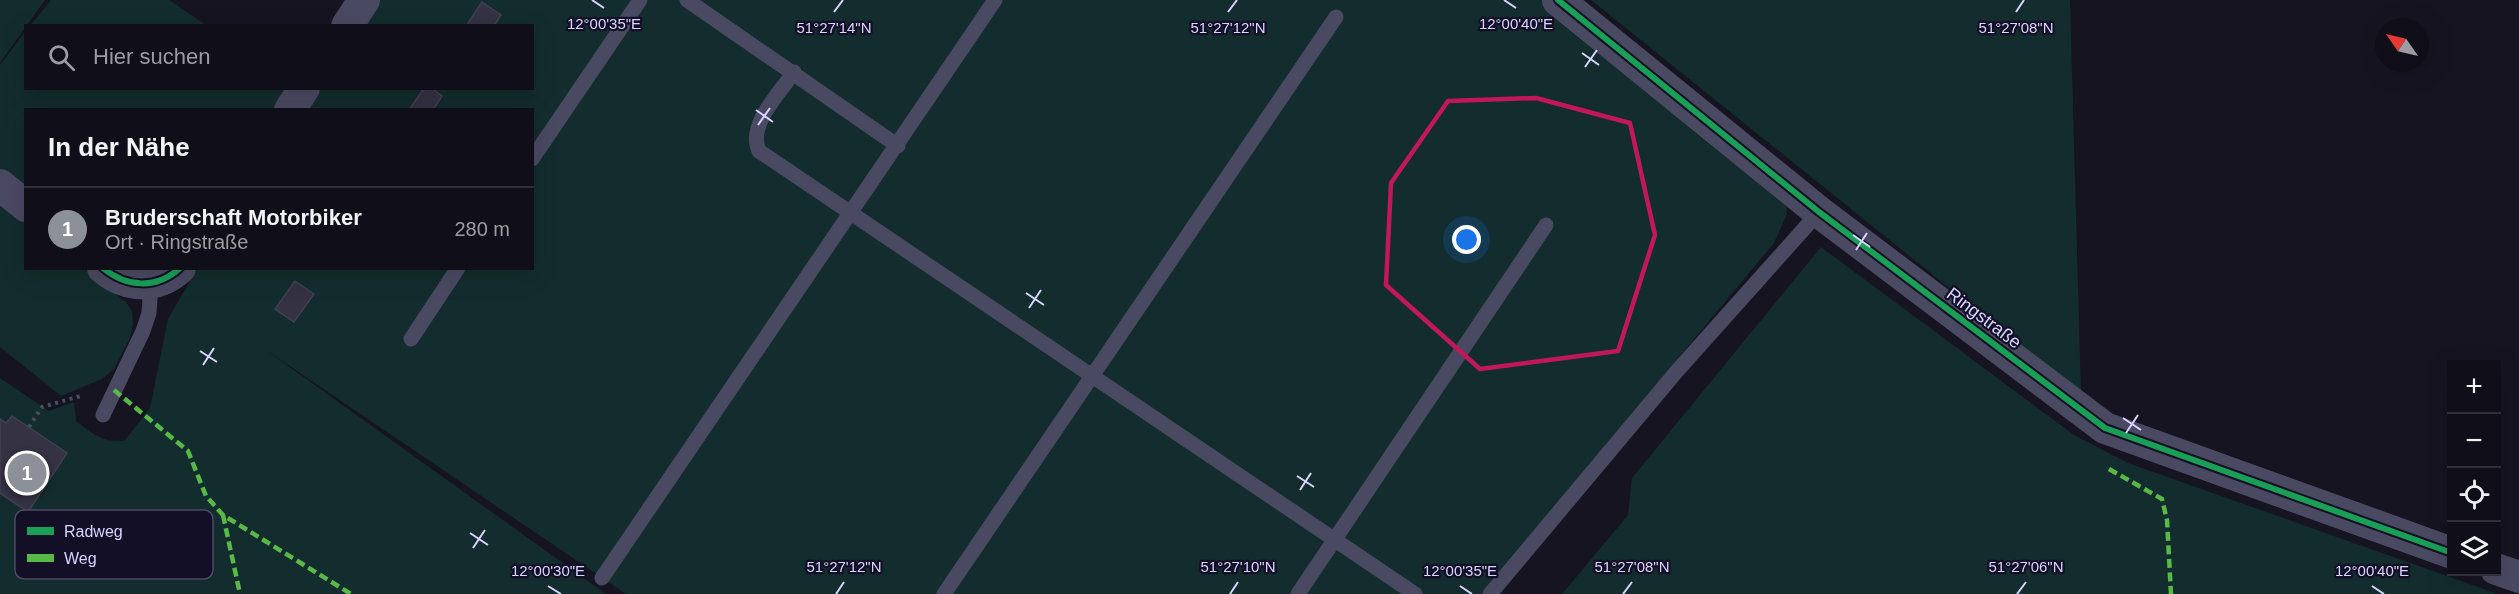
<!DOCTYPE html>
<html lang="de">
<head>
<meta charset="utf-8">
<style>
	:root { --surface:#100f19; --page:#1e1d26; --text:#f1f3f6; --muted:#9c9ca2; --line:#302f38; --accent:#8c9099 }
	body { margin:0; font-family:Arial,sans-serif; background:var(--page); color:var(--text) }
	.controls { position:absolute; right:18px; bottom:18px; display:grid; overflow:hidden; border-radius:0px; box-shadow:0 6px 24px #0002 }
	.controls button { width:54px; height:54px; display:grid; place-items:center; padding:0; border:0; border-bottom:2px solid var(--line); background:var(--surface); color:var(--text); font:30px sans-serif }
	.compass { position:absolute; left:2375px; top:18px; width:54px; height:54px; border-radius:50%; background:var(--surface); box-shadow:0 6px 24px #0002; rotate:304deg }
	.you { position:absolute; left:1467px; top:240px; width:21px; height:21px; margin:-15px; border:4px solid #fff; border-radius:50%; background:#1a73e8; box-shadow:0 0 0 9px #1a73e833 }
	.badge { display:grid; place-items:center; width:39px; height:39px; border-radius:50%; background:var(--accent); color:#fff; font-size:20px; font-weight:700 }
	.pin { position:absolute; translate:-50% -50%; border:3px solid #fff; box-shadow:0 2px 6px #0006 }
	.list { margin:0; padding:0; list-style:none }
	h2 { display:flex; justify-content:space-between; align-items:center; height:78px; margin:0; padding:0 24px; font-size:26px }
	h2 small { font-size:20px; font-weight:400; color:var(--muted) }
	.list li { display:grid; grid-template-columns:39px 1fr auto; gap:18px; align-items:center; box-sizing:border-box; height:84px; padding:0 24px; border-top:2px solid var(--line) }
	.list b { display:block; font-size:22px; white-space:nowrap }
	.list p { margin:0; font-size:20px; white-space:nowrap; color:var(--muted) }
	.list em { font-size:20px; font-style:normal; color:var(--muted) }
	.icon { flex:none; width:33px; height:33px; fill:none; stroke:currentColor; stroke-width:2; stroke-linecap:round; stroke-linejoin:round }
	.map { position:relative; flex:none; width:2519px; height:594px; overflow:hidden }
	.search { position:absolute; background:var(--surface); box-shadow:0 6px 24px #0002; left:24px; top:24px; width:510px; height:66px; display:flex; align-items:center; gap:15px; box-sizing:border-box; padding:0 21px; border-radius:0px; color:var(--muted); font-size:22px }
	.panel { position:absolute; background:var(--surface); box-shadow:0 6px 24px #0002; left:24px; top:108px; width:510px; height:162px; border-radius:0px }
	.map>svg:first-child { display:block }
	.green { fill:#132c2d }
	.building { fill:#343243; stroke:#433f54; stroke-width:1.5 }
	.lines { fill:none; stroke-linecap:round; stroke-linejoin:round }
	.path { stroke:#44505f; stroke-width:4; stroke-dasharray:3 4.5; stroke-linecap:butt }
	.lane { stroke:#4a4962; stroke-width:15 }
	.street { stroke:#4a4962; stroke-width:32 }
	.quiet { stroke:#58b947; stroke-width:4.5; stroke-dasharray:9 4.5; stroke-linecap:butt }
	.cycleway-casing { stroke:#130f26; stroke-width:10 }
	.cycleway { stroke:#1a9f57; stroke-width:6 }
	.marked { fill:none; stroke:#c2185b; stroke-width:4.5; stroke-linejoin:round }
	.ticks { fill:none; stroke:#d9d4ff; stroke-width:2 }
	.labels { text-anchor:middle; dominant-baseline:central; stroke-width:4.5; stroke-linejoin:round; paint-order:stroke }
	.street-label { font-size:18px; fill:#d9d4ff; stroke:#130f26 }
	.key { fill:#130f26; stroke:#4e4a67; stroke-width:1.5 }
	.key-label { font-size:16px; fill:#d9d4ff }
	.ticks-label { font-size:15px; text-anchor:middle; fill:#d9d4ff; stroke:#130f26; stroke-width:4.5; stroke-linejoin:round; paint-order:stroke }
</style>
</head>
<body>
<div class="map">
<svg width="2519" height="594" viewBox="0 0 2519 594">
	<rect width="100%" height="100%" fill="#161421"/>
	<path class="green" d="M0,0H45L0,63Z
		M51,0H169L206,25H31Z
		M380,0H1545L1786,199L1787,214L1774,243L1482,594H626L266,350L606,594H0V378L49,411L74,402L76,421C91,433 104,444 125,440L150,408L168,319L197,269L532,268V110L305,109L319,89L532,88V26L362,25Z
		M1591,0H2070L2081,394Z
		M25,32L26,88L292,89L278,109L26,110L25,192L0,172V65Z
		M0,201L25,222L26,268L84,269L126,302L132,311L133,324L130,338L114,369L102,379L61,396L0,347Z
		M1821,247L2074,435L2128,463L2498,594H1562L1628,515L1632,478Z"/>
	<path class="building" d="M482,2L501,15L494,26H466Z
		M424,88H431L442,96L433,110H409Z
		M295,281L314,294L294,322L275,309Z
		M12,416L67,453L28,512L0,493V419L6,423Z"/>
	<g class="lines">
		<path class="path" d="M29,427L42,407L84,395"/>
		<path class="lane" d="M687,0L898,146
			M794,72C779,94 747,125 759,151L1415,594
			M532,159L640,0
			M411,339L458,268
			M103,415L143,331L149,313L151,284
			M602,578L995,0
			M944,594L1336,17
			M1298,594L1546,225
			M1490,594L1677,371L1819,212"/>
		<path class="street" d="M1558,0L1819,212L2105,428L2452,553
			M347,26L364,0
			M290,110L304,88
			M0,185L26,206
			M103,268C127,288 157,289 180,268
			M2496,569L2519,577"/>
		<path class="quiet" d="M114,390L188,451L206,496L223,515L351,594
			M2109,469L2162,499L2167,520L2171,594
			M223,515L240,594"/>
		<g class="cycleway-casing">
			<path id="cycleway" d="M1558,0L1819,212L2105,428L2452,553
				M103,268C127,288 157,289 180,268"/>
		</g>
		<use href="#cycleway" class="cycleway"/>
	</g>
	<path class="marked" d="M1536,98L1630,123L1655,235L1618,351L1480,369L1386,285L1391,183L1448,101Z"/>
	<path class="ticks" d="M592,0L604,8M1504,0L1516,8M834,12L843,0M1228,12L1237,0M2016,12L2024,0M1582,53L1599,65M1585,67L1597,50M756,110L773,122M758,125L770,108M1853,235L1870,247M1856,250L1867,233M1026,293L1044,305M1029,308L1041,290M200,351L217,362M203,365L214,348M2123,418L2141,430M2126,433L2138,415M1297,476L1314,487M1300,490L1311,473M470,533L488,545M473,548L485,530M548,586L561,594M1460,586L1472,594M2372,586L2384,594M836,594L844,582M1230,594L1238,582M1623,594L1632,582M2017,594L2026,582"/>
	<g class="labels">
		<g class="street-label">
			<text transform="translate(1984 318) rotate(37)">Ringstraße</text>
		</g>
	</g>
	<rect x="15" y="510" width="198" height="69" rx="9" class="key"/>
	<rect x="27" y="527" width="27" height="8" fill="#1a9f57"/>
	<rect x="27" y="554" width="27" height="8" fill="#58b947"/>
	<g class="key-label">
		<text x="64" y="537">Radweg</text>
		<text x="64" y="564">Weg</text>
	</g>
	<g class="ticks-label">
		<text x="1516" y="29">12°00'40"E</text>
		<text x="604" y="29">12°00'35"E</text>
		<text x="2016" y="33">51°27'08"N</text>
		<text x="834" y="33">51°27'14"N</text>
		<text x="1228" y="33">51°27'12"N</text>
		<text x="844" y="572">51°27'12"N</text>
		<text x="1238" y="572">51°27'10"N</text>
		<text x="1632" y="572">51°27'08"N</text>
		<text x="2026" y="572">51°27'06"N</text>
		<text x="548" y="576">12°00'30"E</text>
		<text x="1460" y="576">12°00'35"E</text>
		<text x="2372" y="576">12°00'40"E</text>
	</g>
</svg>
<div class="controls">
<button>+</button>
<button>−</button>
<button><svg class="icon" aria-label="locate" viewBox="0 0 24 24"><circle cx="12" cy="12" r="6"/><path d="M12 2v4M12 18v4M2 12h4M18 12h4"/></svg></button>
<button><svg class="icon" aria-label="layers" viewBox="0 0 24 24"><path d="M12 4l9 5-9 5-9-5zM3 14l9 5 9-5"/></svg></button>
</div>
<svg class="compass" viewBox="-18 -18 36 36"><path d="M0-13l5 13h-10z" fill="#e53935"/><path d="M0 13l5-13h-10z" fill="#9c9ca2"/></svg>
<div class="you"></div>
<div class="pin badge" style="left:27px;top:473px">1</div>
<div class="search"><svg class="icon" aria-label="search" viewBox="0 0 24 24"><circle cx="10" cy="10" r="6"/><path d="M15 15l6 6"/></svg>Hier suchen</div>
<section class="panel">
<h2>In der Nähe<small></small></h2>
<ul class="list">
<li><span class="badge">1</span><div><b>Bruderschaft Motorbiker</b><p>Ort · Ringstraße</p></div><em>280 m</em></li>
</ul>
</section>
</div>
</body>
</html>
